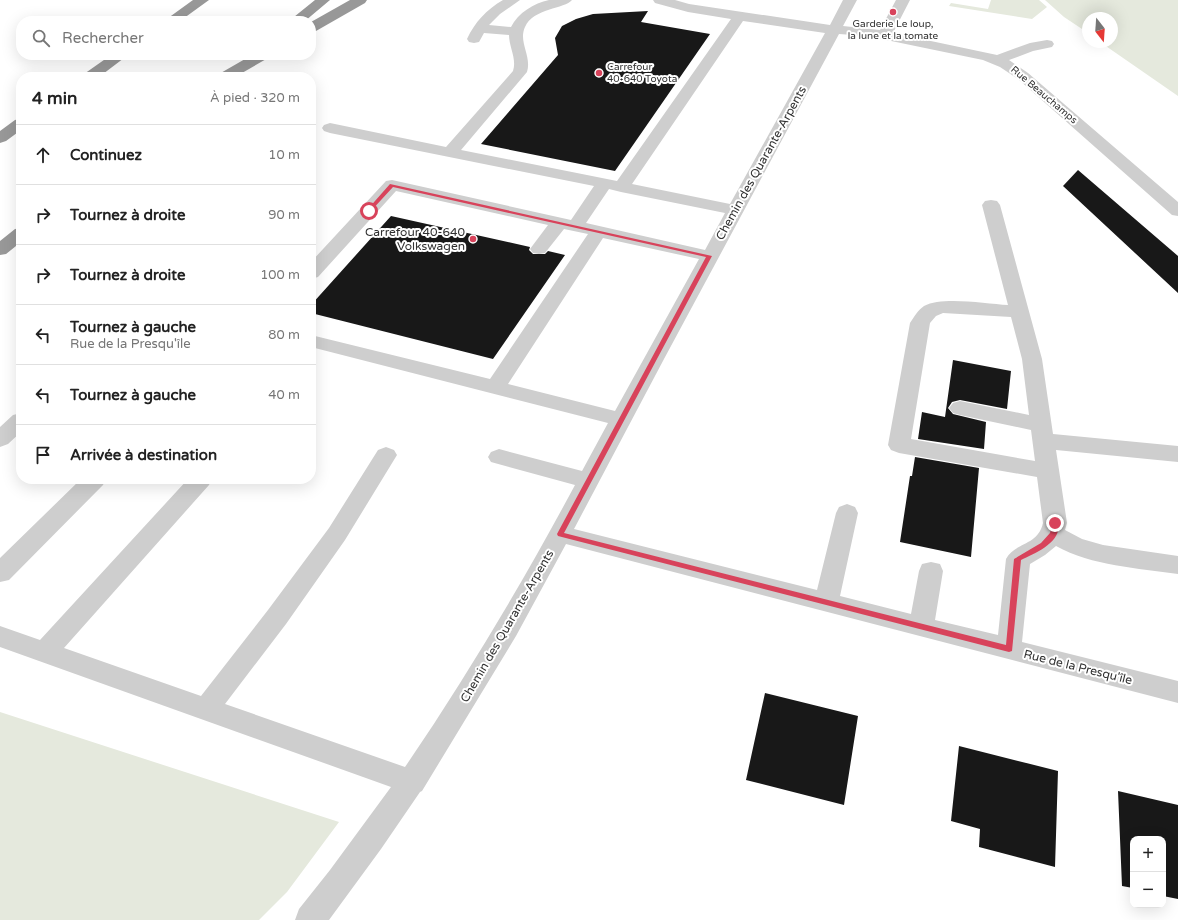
<!DOCTYPE html>
<html lang="fr">
<head>
<meta charset="utf-8">
<style>
	:root { --surface:#fff; --page:#f6f6f6; --text:#222; --muted:#767676; --line:#e0e0e0 }
	body { margin:0; font-family:"Varela Round",sans-serif; background:var(--page); color:var(--text) }
	.controls { position:absolute; right:12px; bottom:12px; display:grid; overflow:hidden; border-radius:8px; box-shadow:0 4px 16px #0002 }
	.controls button { width:36px; height:36px; display:grid; place-items:center; padding:0; border:0; border-bottom:1px solid var(--line); background:var(--surface); color:var(--text); font:20px sans-serif }
	.compass { position:absolute; left:1082px; top:12px; width:36px; height:36px; border-radius:50%; background:var(--surface); box-shadow:0 4px 16px #0002; rotate:163deg }
	.stop { position:absolute; width:12px; height:12px; margin:-9px; border:3px solid #d8435b; border-radius:50%; background:#fff }
	.stop.end { background:#d8435b; border-color:#fff; box-shadow:0 1px 4px #0008 }
	.list { margin:0; padding:0; list-style:none }
	h2 { display:flex; justify-content:space-between; align-items:center; height:52px; margin:0; padding:0 16px; font-size:17px }
	h2 small { font-size:13px; font-weight:400; color:var(--muted) }
	.list li { display:grid; grid-template-columns:26px 1fr auto; gap:12px; align-items:center; box-sizing:border-box; height:60px; padding:0 16px; border-top:1px solid var(--line) }
	.list b { display:block; font-size:15px; white-space:nowrap }
	.list p { margin:0; font-size:13px; white-space:nowrap; color:var(--muted) }
	.list em { font-size:13px; font-style:normal; color:var(--muted) }
	.icon { flex:none; width:22px; height:22px; fill:none; stroke:currentColor; stroke-width:2; stroke-linecap:round; stroke-linejoin:round }
	.map { position:relative; flex:none; width:1178px; height:920px; overflow:hidden }
	.search { position:absolute; background:var(--surface); box-shadow:0 4px 16px #0002; left:16px; top:16px; width:300px; height:44px; display:flex; align-items:center; gap:10px; box-sizing:border-box; padding:0 14px; border-radius:16px; color:var(--muted); font-size:15px }
	.panel { position:absolute; background:var(--surface); box-shadow:0 4px 16px #0002; left:16px; top:72px; width:300px; height:412px; border-radius:16px }
	.map>svg:first-child { display:block }
	.green { fill:#e5e9dd }
	.building { fill:#181818 }
	.lines { fill:none; stroke-linecap:round; stroke-linejoin:round }
	.minor { fill:#cecece; fill-rule:evenodd }
	.highway { fill:#989898; fill-rule:evenodd }
	.route { fill:#d8435b }
	.poi-dot { fill:#d8435b; stroke:#fff; stroke-width:1.5 }
	.labels { text-anchor:middle; dominant-baseline:central; stroke-width:4; stroke-linejoin:round; paint-order:stroke }
	.far-poi-label { font-size:10px; fill:#313131; stroke:#fff }
	.far-street-label { font-size:10px; fill:#313131; stroke:#fff }
	.street-label { font-size:12px; fill:#313131; stroke:#fff }
	.poi-label { font-size:12px; fill:#313131; stroke:#fff; text-anchor:end }
</style>
</head>
<body>
<div class="map">
<svg width="1178" height="920" viewBox="0 0 1178 920">
	<rect width="100%" height="100%" fill="#fff"/>
	<path class="green" d="M991,0H1039L1047,7L1032,19L949,6L951,3L988,9Z
		M1045,0H1178V96L1100,42H1112V18H1088V33L1064,17Z
		M0,712L339,822L287,892L259,920H0Z"/>
	<path class="building" d="M648,11L641,22L710,34L615,171L481,144L558,55L555,38L562,26L576,19L593,14Z
		M1078,170L1178,256V293L1063,186Z
		M391,216L530,247L529,250L533,254H545L548,251L565,255L493,359L311,313V305Z
		M953,360L1011,371L1007,409L960,400L952,402L948,408L953,414L986,422L984,449L918,439L922,412L945,417Z
		M915,457L979,468L971,557L900,542L910,476H912Z
		M765,693L858,716L844,805L746,780Z
		M959,746L1058,771L1055,867L979,847L980,829L951,821Z
		M1118,791L1178,805V899L1163,896V839H1133V888L1122,886Z"/>
	<g class="lines">
		<path class="minor" d="M503,0H520L500,14L489,25L511,27C518,13 534,3 549,0C556,0 564,0 572,0C565,9 533,8 525,27C518,42 532,56 527,72L461,150L617,181L731,19L688,12L655,3L653,0H675L689,4L830,25L843,0H857L843,26L880,30L896,0H910L893,33L997,55L1030,43L1047,40L1052,41L1054,44L1052,47L1033,51L1009,60L1028,73L1178,202V216L1172,215L1018,79L1000,67L983,60L867,36L839,34L664,359L574,529L817,590L836,513L839,507L847,504L855,507L858,513L840,596L911,614L919,571L922,564L931,562L940,564L943,571L935,620L998,635L1006,559C1015,542 1038,546 1043,523L1037,477L899,453L891,450L888,445L910,323C914,317 918,310 924,306C943,296 986,304 1008,305L982,205L985,201L991,200L997,201L1000,205L1042,359L1053,434L1178,446V462L1056,450L1067,523L1065,530L1082,539L1103,545L1178,556V574C1138,568 1092,566 1056,546L1045,555L1030,564L1022,642L1178,681V703L566,544L516,636L422,791L420,792L381,849L329,920H295L299,909L330,870L391,787L0,647V626L40,640L188,479H212L209,485L64,648L201,696L268,610L329,528L378,450L386,447L394,450L397,455L345,540L286,624L225,704L405,767C467,676 523,582 575,485L491,462L488,457L491,452L499,449L582,471L608,423L311,347V335L490,379L588,234L564,229L545,253L539,254L533,253L530,249L548,225L396,191L318,277L311,279V262L386,181L392,180L571,220L594,186L330,133L324,131L322,128L324,125L330,123L446,147L513,71C517,59 509,47 509,35L484,33L479,42L474,43L469,42L467,39C475,22 486,10 503,0ZM743,21L825,33L730,204L632,184ZM609,189L621,192L725,213L705,250L586,223ZM603,238L699,259L615,411L508,384ZM943,313L1011,317L1022,359L1029,415L960,401L953,403L949,408L953,413L960,415L1031,430L1035,461L911,439L930,323L936,316Z
			M21,413V432L8,444L0,447V427L13,415Z
			M81,479H106L103,485L9,580L0,582V558Z"/>
		<path class="highway" d="M193,0H209L180,21H164Z
			M315,0H330L305,21H289Z
			M350,0H367L365,3L316,31L311,32V22Z
			M111,55H128L99,77H82L84,74Z
			M252,55H270L268,58L235,77H217L219,74Z
			M21,118V130L6,141L0,143V131L15,120Z
			M21,228V242L6,254L0,255V241L15,229Z"/>
	</g>
	<path class="route" d="M390,184L712,256L564,533L1006,645L1014,559L1041,543L1050,533L1053,522H1058C1063,542 1035,553 1021,560L1012,651L1009,652L558,536L557,534L706,257L393,187L370,212H367V210Z"/>
	<g class="poi-dot">
		<circle cx="893" cy="12" r="4"/>
		<circle cx="599" cy="73" r="4"/>
		<circle cx="473" cy="239" r="4"/>
	</g>
	<g class="labels">
		<g class="far-poi-label">
			<text x="893" y="24">Garderie Le loup,<tspan x="893" dy="12">la lune et la tomate</tspan></text>
			<text x="607" y="67" text-anchor="start">Carrefour<tspan x="607" dy="12">40-640 Toyota</tspan></text>
		</g>
		<g class="far-street-label">
			<text transform="translate(1044 95) rotate(40)">Rue Beauchamps</text>
		</g>
		<g class="street-label">
			<text transform="translate(761 163) rotate(-61)">Chemin des Quarante-Arpents</text>
			<text transform="translate(507 626) rotate(-60)">Chemin des Quarante-Arpents</text>
			<text transform="translate(1078 667) rotate(14)">Rue de la Presqu'île</text>
		</g>
		<g class="poi-label">
			<text x="465" y="232">Carrefour 40-640<tspan x="465" dy="14">Volkswagen</tspan></text>
		</g>
	</g>
</svg>
<div class="controls">
<button>+</button>
<button>−</button>
</div>
<svg class="compass" viewBox="-18 -18 36 36"><path d="M0-13l5 13h-10z" fill="#e53935"/><path d="M0 13l5-13h-10z" fill="#767676"/></svg>
<div class="stop" style="left:369px;top:211px"></div>
<div class="stop end" style="left:1055px;top:523px"></div>
<div class="search"><svg class="icon" aria-label="search" viewBox="0 0 24 24"><circle cx="10" cy="10" r="6"/><path d="M15 15l6 6"/></svg>Rechercher</div>
<section class="panel">
<h2>4 min<small>À pied · 320 m</small></h2>
<ul class="list">
<li><svg class="icon" aria-label="ahead" viewBox="0 0 24 24"><path d="M12 20V5M6 11l6-6 6 6"/></svg><div><b>Continuez</b></div><em>10 m</em></li>
<li><svg class="icon" aria-label="right" viewBox="0 0 24 24"><path d="M7 20v-9h11M14 6l5 5-5 5"/></svg><div><b>Tournez à droite</b></div><em>90 m</em></li>
<li><svg class="icon" aria-label="right" viewBox="0 0 24 24"><path d="M7 20v-9h11M14 6l5 5-5 5"/></svg><div><b>Tournez à droite</b></div><em>100 m</em></li>
<li><svg class="icon" aria-label="left" viewBox="0 0 24 24"><path d="M17 20v-9H6M10 6l-5 5 5 5"/></svg><div><b>Tournez à gauche</b><p>Rue de la Presqu'île</p></div><em>80 m</em></li>
<li><svg class="icon" aria-label="left" viewBox="0 0 24 24"><path d="M17 20v-9H6M10 6l-5 5 5 5"/></svg><div><b>Tournez à gauche</b></div><em>40 m</em></li>
<li><svg class="icon" aria-label="arrive" viewBox="0 0 24 24"><path d="M6 21V4h12l-3 4 3 4H6"/></svg><div><b>Arrivée à destination</b></div></li>
</ul>
</section>
</div>
</body>
</html>
